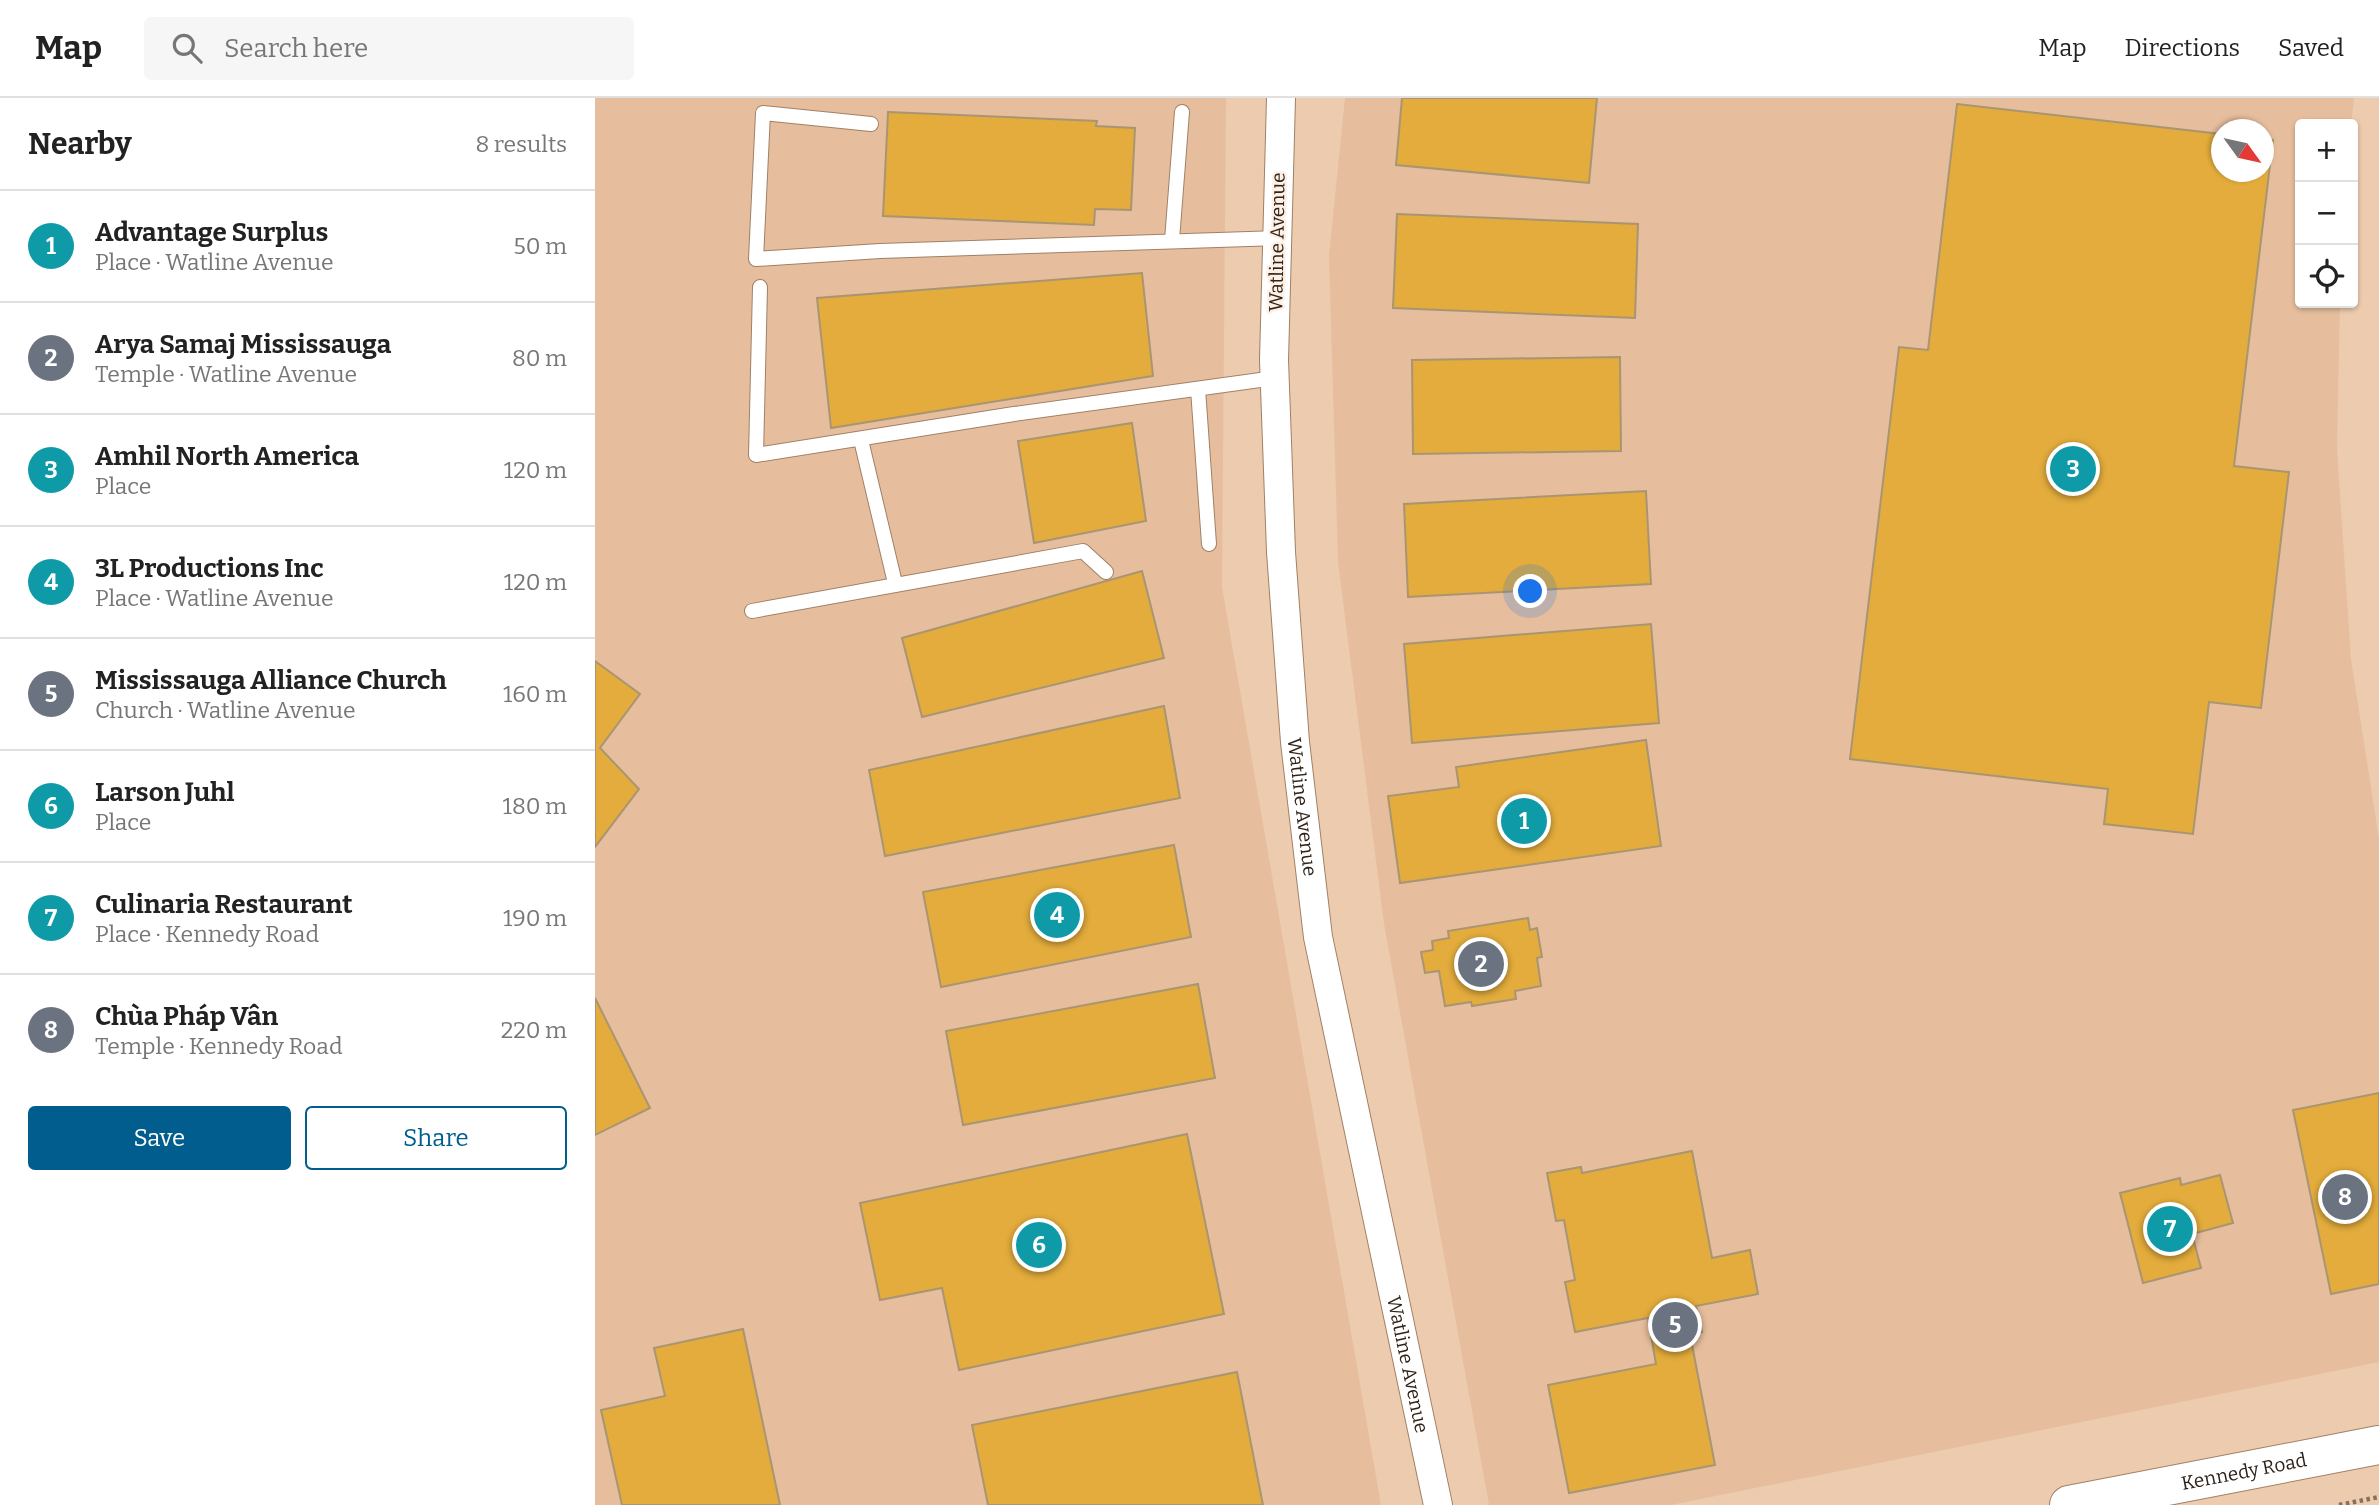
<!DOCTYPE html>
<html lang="en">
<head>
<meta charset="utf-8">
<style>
	:root { --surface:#fff; --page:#f6f6f6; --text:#222; --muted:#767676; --line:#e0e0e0; --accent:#005d8d }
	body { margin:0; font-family:Bitter,serif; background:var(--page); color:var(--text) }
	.controls { position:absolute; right:21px; top:21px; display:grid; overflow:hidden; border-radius:7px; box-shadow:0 2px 5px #0004 }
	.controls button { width:63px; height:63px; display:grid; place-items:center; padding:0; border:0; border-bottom:2px solid var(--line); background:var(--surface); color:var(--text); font:35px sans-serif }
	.compass { position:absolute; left:1616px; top:21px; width:63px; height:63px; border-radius:50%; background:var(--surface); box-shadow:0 2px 5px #0004; rotate:123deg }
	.you { position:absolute; left:936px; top:494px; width:24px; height:24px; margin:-18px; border:5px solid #fff; border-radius:50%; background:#1a73e8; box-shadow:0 0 0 10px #1a73e833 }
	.badge { display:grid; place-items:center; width:46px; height:46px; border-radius:50%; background:var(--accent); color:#fff; font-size:23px; font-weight:700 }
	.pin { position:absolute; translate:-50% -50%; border:4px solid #fff; box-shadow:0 2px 7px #0006 }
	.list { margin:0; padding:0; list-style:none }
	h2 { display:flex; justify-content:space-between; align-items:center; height:91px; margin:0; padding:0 28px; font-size:30px }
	h2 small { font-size:23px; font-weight:400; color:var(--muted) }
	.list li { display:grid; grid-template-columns:46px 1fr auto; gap:21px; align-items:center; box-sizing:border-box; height:112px; padding:0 28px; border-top:2px solid var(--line) }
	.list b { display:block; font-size:26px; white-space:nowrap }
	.list p { margin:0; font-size:23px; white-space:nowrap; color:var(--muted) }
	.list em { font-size:23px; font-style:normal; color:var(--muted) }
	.actions { display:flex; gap:14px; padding:21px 28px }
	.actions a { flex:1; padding:16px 0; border:2px solid var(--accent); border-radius:7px; text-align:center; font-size:24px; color:var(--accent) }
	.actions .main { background:var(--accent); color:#fff }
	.icon { flex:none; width:38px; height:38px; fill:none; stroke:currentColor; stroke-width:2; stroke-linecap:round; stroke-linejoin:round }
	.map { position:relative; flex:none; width:1784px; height:1407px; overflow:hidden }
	header { display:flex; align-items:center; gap:42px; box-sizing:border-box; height:98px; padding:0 35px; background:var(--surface); border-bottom:2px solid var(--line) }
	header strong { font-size:33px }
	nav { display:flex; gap:38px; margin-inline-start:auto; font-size:24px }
	.search { width:490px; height:63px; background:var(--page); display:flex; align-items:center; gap:18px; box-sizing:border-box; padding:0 24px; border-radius:7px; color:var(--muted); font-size:26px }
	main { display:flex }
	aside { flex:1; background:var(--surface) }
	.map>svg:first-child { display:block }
	.built { fill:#e7be9d; fill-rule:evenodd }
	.building { fill:#e3ac3c; stroke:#a99572; stroke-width:2 }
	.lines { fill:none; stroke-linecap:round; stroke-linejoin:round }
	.lane-casing { stroke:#a08066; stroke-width:16 }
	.street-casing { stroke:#a08066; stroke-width:30 }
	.secondary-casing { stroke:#a08066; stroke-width:40 }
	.path { stroke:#87705e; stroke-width:4.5; stroke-dasharray:3.5 3.5; stroke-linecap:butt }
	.lane { stroke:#fff; stroke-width:14 }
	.street { stroke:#fff; stroke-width:28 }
	.secondary { stroke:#fff; stroke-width:38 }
	.labels { text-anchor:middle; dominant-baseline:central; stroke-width:5; stroke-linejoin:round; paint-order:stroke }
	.street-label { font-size:19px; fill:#2f2218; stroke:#fef0e5 }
</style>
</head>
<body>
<header>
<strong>Map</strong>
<div class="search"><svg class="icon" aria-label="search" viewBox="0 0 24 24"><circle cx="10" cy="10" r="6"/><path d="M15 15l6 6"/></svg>Search here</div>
<nav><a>Map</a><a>Directions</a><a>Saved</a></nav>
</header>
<main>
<aside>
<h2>Nearby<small>8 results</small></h2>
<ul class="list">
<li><span class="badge" style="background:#0f9aa8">1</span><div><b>Advantage Surplus</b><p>Place · Watline Avenue</p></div><em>50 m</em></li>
<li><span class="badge" style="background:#6b7280">2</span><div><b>Arya Samaj Mississauga</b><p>Temple · Watline Avenue</p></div><em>80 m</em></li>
<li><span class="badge" style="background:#0f9aa8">3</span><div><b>Amhil North America</b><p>Place</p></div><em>120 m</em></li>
<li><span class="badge" style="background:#0f9aa8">4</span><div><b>3L Productions Inc</b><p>Place · Watline Avenue</p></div><em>120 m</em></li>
<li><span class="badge" style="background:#6b7280">5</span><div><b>Mississauga Alliance Church</b><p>Church · Watline Avenue</p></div><em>160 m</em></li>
<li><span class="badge" style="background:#0f9aa8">6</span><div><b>Larson Juhl</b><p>Place</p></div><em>180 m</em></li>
<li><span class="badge" style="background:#0f9aa8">7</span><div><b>Culinaria Restaurant</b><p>Place · Kennedy Road</p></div><em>190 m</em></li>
<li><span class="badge" style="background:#6b7280">8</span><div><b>Chùa Pháp Vân</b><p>Temple · Kennedy Road</p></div><em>220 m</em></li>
</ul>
<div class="actions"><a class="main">Save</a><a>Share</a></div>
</aside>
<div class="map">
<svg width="1784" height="1407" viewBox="0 0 1784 1407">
	<rect width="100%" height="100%" fill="#edcbaf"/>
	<path class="built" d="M0,0H631L627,489L786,1407H0Z
		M750,0H1759L1756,26H1705V205H1745L1742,350L1756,561L1784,741V1264L1076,1407H894L789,826L743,464L734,158ZM1626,32H1668V74H1626Z"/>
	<path class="building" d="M807,0H1002L994,85L801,67Z
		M1362,6L1626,36V74H1668V41L1678,42L1639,368L1694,374L1666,610L1614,604L1598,736L1509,726L1513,691L1255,661L1304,249L1333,252Z
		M293,14L502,23L501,28L540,30L536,112L500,111L499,127L288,118Z
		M802,116L1043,126L1040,220L798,210Z
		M547,175L558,278L236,330L222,200Z
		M1025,259L1026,353L818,356L817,262Z
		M537,325L551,423L439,445L423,343Z
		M1051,393L1056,486L813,499L809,406Z
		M547,473L569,560L327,619L307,540Z
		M1056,526L1064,625L817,645L809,546Z
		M0,563L45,596L5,650L44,691L0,749Z
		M569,608L585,700L290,758L274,672Z
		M1051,642L1066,748L805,785L793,698L864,689L861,669Z
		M579,747L596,839L346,889L328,794Z
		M933,820L935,832L942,830L947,859L942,860L946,888L920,893L921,901L877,908L876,904L850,908L844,873L830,875L826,854L838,852L837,843L854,840L853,833Z
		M603,886L620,980L368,1027L351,933Z
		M0,900L55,1010L0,1037Z
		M1784,995V1186L1736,1196L1698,1012Z
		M592,1036L629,1216L364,1272L347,1190L285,1202L265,1105Z
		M1097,1053L1117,1160L1155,1152L1163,1196L1101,1208L1107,1234L1095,1236L1120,1367L974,1395L953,1287L1061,1266L1053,1220L980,1234L970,1184L980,1182L969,1122L961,1123L952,1075L986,1069L987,1075Z
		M1625,1077L1638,1125L1597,1136L1606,1170L1548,1185L1525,1095L1585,1080L1586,1087Z
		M148,1231L185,1407H27L6,1312L70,1298L59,1250Z
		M642,1274L668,1407H393L377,1327Z"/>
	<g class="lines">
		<g class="lane-casing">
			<path id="lane" d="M276,26L168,15L161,161L285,153L681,140
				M577,142L587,14
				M165,189L161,357L419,316L680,280
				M603,291L614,446
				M266,342L300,485
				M157,513L488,453L511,474"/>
		</g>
		<g class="street-casing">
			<g id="street">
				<path id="s1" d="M686,0L679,262L686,454L700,644L723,839L843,1407"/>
			</g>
		</g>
		<g class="secondary-casing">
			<g id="secondary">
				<path id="s2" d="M1474,1407L1784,1347"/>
			</g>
		</g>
		<path class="path" d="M1744,1407L1784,1399"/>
		<use href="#lane" class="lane"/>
		<use href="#street" class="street"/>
		<use href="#secondary" class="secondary"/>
	</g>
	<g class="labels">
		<g class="street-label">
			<text transform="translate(682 144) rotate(-89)">Watline Avenue</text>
			<text stroke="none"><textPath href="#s1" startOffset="710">Watline Avenue</textPath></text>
			<text stroke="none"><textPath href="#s1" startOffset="1278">Watline Avenue</textPath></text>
			<text stroke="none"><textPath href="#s2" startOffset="178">Kennedy Road</textPath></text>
		</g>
	</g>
</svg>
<div class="controls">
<button>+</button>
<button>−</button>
<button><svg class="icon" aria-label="locate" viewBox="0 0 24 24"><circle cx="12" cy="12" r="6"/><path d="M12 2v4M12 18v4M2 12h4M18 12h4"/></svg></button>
</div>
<svg class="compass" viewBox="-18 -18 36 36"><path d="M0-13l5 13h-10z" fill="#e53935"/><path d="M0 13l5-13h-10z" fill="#767676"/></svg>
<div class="you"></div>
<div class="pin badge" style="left:929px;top:723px;background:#0f9aa8">1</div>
<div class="pin badge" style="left:886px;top:866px;background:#6b7280">2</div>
<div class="pin badge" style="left:1478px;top:371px;background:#0f9aa8">3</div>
<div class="pin badge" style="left:462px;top:817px;background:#0f9aa8">4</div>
<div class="pin badge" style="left:1080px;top:1227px;background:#6b7280">5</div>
<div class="pin badge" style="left:444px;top:1147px;background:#0f9aa8">6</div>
<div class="pin badge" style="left:1575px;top:1131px;background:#0f9aa8">7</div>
<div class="pin badge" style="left:1750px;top:1099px;background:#6b7280">8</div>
</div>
</main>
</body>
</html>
